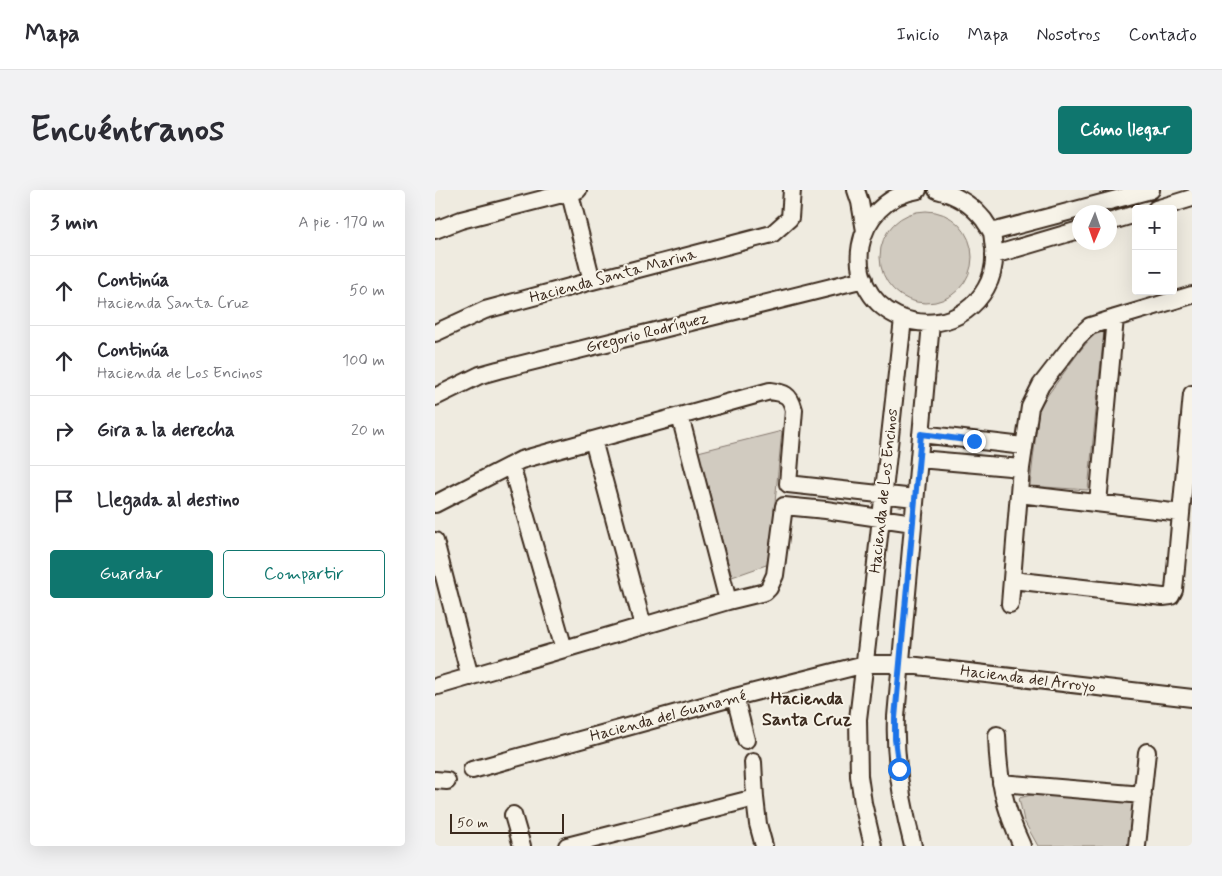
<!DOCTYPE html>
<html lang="es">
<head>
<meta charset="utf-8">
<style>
	:root { --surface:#fff; --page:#f2f2f3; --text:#2b2b33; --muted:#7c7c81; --line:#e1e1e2; --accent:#0f766e }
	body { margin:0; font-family:Mynerve,sans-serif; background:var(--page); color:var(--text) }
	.controls { position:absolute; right:15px; top:15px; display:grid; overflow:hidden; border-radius:5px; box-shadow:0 5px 20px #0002 }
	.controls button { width:45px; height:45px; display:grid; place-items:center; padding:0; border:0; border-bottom:1px solid var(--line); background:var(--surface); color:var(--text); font:25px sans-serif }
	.compass { position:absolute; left:637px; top:15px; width:45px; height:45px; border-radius:50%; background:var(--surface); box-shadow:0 5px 20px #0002; rotate:182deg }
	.scale { position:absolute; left:15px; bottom:12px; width:114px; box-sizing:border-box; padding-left:5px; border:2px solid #3b2a1e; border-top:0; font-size:14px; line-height:18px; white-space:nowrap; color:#3b2a1e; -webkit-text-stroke:4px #f7f3e8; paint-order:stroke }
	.stop { position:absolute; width:15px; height:15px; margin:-11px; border:4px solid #1a73e8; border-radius:50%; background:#fff }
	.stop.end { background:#1a73e8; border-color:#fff; box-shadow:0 1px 5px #0008 }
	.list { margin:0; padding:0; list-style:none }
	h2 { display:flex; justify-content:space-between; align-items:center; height:65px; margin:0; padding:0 20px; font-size:21px }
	h2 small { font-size:16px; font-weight:400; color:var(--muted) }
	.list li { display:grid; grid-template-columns:32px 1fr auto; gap:15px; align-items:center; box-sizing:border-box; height:70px; padding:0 20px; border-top:1px solid var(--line) }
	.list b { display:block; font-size:19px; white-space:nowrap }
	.list p { margin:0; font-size:16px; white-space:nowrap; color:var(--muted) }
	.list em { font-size:16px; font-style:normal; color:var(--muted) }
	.actions { display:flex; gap:10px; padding:15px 20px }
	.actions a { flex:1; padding:11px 0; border:1px solid var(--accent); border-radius:5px; text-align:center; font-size:18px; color:var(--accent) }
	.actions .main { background:var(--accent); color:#fff }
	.icon { flex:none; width:28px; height:28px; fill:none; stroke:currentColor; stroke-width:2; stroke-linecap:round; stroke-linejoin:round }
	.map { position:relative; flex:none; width:757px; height:656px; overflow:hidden; border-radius:5px }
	header { display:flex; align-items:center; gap:30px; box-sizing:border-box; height:70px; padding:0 25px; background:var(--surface); border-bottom:1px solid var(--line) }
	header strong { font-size:24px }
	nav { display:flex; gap:28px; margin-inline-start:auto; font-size:18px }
	.intro { display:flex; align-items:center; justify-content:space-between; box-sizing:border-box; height:120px; padding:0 30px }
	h1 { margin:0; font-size:35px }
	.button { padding:12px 22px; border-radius:5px; background:var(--accent); color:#fff; font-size:18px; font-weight:700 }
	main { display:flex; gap:30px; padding:0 30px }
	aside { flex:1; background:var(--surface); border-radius:5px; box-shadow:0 5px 20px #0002 }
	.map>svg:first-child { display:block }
	.green { fill:#d1cbc0; stroke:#867a6f }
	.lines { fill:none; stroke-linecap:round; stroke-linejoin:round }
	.street-casing { stroke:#3b2a1e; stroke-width:20 }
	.street { stroke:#f7f3e8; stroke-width:16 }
	.route { stroke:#1a73e8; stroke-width:6 }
	.labels { text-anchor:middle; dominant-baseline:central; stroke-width:4; stroke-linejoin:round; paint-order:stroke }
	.street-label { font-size:16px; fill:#3b2a1e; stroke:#f7f3e8 }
	.neighbourhood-label { font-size:18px; font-weight:bold; fill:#3b2a1e; stroke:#f7f3e8 }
</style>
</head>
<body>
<header>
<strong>Mapa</strong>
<nav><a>Inicio</a><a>Mapa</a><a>Nosotros</a><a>Contacto</a></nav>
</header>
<div class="intro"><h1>Encuéntranos</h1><a class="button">Cómo llegar</a></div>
<main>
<aside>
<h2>3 min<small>A pie · 170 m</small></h2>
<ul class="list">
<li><svg class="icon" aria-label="ahead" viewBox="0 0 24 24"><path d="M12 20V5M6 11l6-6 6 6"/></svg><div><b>Continúa</b><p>Hacienda Santa Cruz</p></div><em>50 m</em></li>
<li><svg class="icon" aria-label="ahead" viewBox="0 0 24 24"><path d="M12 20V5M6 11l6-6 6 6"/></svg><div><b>Continúa</b><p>Hacienda de Los Encinos</p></div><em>100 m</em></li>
<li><svg class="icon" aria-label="right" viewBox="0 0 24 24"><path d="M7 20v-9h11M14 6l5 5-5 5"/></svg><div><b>Gira a la derecha</b></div><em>20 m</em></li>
<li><svg class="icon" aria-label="arrive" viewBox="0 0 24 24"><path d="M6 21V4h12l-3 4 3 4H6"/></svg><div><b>Llegada al destino</b></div></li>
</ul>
<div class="actions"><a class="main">Guardar</a><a>Compartir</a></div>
</aside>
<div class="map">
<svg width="757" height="656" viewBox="0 0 757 656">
	<rect width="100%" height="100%" fill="#efebe0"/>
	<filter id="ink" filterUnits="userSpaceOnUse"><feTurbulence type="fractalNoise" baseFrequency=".02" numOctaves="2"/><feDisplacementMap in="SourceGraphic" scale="10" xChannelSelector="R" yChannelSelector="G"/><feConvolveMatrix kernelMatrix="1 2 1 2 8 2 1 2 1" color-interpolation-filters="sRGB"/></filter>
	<g filter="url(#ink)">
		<path class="green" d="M445 67a46 46 0 1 1 92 0a46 46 0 1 1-92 0Z
			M669,141L653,300L595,296L604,217L644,162L660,143Z
			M347,241L334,374L297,387L263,262Z
			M600,604L700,613L695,656H603L589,631L584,608Z"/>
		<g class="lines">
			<g class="street-casing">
				<path id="street" d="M134,0L157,91
					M421,0L425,12L430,41
					M483,0C418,10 402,97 462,126C475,132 489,134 503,132C523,129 541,116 551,98C558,86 560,72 559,58C558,53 558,47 557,43C555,38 551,34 549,30C536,14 522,5 502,0
					M721,19L757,8
					M674,32L701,24
					M0,40L26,30L143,0
					M557,42L716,0
					M559,65L644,40
					M0,143L50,120L157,91L337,44L355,28L357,0
					M0,207L45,185L63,180L429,89
					M245,226L293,411
					M486,244L589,256
					M158,250L208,436
					M484,269L586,278
					M76,275L129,459
					M584,304L746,323
					M663,313L680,128
					M0,314L86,270L335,201C349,203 355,204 359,220L353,294L480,308
					M0,351L35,487
					M577,390L728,407L736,406L739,400L757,204
					M575,414L586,278L595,217L606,195L643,147L655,136L680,128L757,105
					M3,496L293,411L330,402L334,398L340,385L349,316L391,320L478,333
					M300,507L311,550
					M562,545C563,587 569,618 587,656
					M318,572L320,608L323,634L329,656
					M37,580L300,507L430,474H465L757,508
					M0,590L12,591
					M566,593L708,605
					M78,625L87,656
					M132,656L320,608
					M438,656L428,613L424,586L423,529L432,454L468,129
					M478,656C467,614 459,571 461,527L496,133
					M702,656L712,562"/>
			</g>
			<use href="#street" class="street"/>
		</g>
	</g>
	<g class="lines" filter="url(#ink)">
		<path class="route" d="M464,579L460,549V528L486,244L539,251"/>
	</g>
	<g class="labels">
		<g class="street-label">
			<text transform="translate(178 86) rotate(-15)">Hacienda Santa Marina</text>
			<text transform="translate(212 143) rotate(-14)">Gregorio Rodríguez</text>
			<text transform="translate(449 301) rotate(-84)">Hacienda de Los Encinos</text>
			<text transform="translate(593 489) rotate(7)">Hacienda del Arroyo</text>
			<text transform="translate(233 526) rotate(-15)">Hacienda del Guanamé</text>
		</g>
		<g class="neighbourhood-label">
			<text x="372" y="509">Hacienda<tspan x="372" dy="21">Santa Cruz</tspan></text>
		</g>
	</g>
</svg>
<div class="controls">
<button>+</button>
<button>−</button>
</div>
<svg class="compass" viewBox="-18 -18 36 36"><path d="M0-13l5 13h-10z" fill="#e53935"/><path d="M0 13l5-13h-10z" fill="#7c7c81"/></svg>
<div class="scale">50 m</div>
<div class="stop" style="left:464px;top:579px"></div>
<div class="stop end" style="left:539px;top:251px"></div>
</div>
</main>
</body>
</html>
